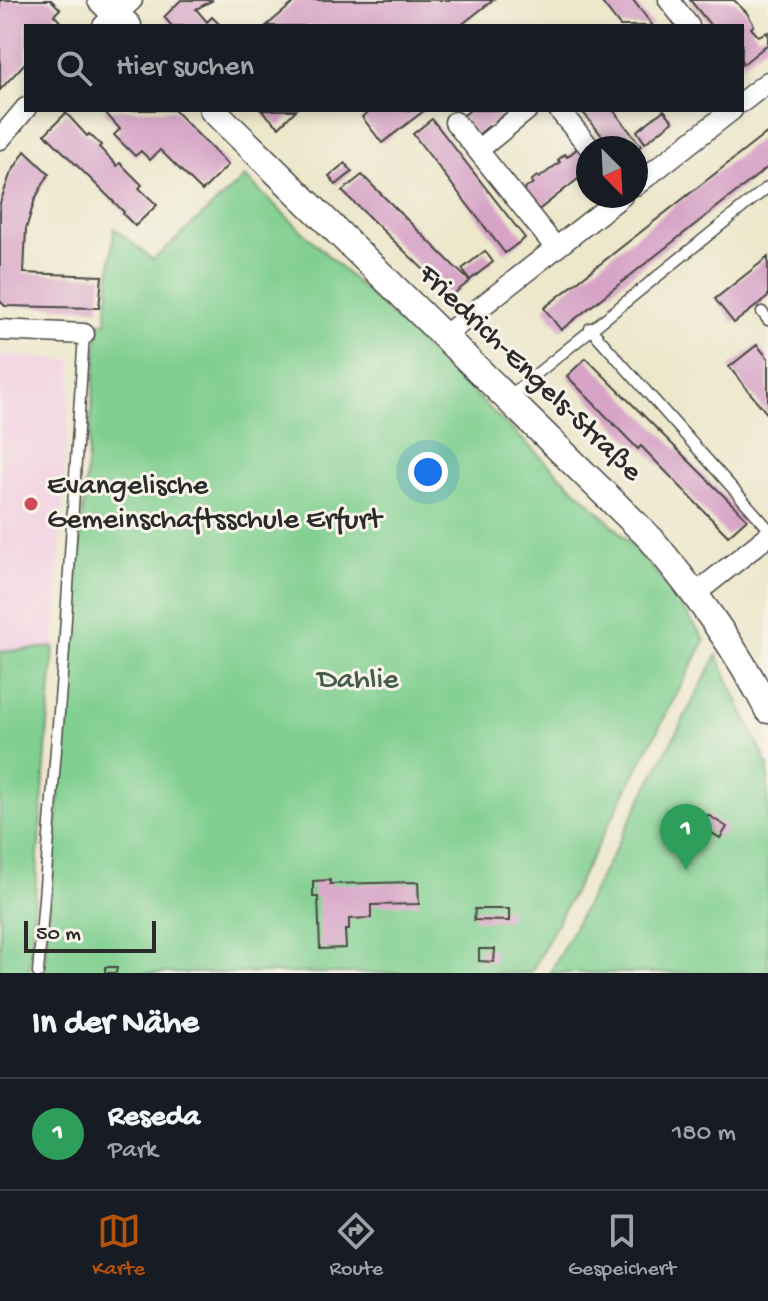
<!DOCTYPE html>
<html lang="de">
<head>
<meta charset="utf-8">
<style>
	:root { --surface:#171b24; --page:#242831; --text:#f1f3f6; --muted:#9ea1a6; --line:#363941; --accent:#b45309 }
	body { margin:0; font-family:"Gochi Hand",sans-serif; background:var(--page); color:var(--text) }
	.compass { position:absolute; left:576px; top:136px; width:72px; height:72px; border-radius:50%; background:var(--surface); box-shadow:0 4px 12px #0003; rotate:156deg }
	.scale { position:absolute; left:24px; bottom:20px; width:132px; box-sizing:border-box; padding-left:8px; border:4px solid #2b2b2b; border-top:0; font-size:22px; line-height:28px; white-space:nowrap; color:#2b2b2b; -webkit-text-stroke:6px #f7f3e8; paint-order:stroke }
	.you { position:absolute; left:428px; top:472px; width:28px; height:28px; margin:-20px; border:6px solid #fff; border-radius:50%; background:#1a73e8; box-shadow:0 0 0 12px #1a73e833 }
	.badge { display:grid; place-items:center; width:52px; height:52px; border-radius:50%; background:var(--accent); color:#fff; font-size:26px; font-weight:700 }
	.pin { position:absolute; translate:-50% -66px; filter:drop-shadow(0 2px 4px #0008) }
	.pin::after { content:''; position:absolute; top:42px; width:28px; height:24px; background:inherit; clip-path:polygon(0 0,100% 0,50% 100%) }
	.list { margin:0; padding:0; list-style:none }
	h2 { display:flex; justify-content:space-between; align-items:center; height:104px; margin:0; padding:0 32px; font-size:34px }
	h2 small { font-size:26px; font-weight:400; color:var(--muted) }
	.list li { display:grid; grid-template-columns:52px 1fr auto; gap:24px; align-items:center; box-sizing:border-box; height:112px; padding:0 32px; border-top:2px solid var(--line) }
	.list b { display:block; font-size:30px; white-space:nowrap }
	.list p { margin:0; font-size:26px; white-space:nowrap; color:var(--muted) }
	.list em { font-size:26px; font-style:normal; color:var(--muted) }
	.icon { flex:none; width:44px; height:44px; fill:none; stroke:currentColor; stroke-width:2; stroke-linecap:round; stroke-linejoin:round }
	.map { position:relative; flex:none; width:768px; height:973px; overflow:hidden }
	.search { position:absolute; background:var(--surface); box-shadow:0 4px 12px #0003; left:24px; right:24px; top:24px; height:88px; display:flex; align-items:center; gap:20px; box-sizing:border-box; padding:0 28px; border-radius:0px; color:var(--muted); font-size:30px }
	.sheet { height:216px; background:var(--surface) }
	nav { display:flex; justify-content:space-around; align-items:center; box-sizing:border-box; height:112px; border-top:2px solid var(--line); background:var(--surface); font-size:22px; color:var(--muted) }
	nav a { display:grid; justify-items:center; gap:4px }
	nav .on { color:var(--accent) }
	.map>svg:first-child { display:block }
	.built { fill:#f2cfe2 }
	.green { fill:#80cf90; stroke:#567d5e; stroke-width:2 }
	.building { fill:#d7a4c7 }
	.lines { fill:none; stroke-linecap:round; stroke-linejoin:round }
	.service-casing { stroke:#484743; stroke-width:13 }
	.minor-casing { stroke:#484743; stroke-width:23 }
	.tertiary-casing { stroke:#484743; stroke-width:29 }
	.service { stroke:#fff; stroke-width:10 }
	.minor { stroke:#fff; stroke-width:20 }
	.tertiary { stroke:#fff; stroke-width:26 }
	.poi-dot { fill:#d1495b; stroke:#f7f3e8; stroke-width:3 }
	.labels { text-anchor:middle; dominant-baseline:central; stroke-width:6; stroke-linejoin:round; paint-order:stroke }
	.street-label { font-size:30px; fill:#2b2b2b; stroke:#f7f3e8 }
	.poi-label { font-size:30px; fill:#2b2b2b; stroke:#f7f3e8; text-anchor:start }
	.park-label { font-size:30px; fill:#445c49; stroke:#f7f3e8 }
</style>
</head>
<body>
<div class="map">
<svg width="768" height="973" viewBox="0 0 768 973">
	<rect width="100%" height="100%" fill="#f7f3e8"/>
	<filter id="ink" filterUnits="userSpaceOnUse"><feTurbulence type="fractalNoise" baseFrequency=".0125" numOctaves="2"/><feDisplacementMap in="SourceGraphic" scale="16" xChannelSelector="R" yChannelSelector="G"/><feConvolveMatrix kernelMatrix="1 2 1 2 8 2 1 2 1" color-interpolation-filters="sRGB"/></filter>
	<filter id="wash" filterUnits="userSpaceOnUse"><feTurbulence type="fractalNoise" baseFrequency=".006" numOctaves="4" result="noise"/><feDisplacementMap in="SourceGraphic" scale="32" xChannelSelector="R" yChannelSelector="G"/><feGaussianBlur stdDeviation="1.8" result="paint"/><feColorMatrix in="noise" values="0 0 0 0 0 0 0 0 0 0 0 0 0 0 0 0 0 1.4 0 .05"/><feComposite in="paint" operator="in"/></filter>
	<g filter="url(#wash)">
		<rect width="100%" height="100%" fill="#ede7cc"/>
		<path class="built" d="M0,354L72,361L54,647L13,653L0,652Z"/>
		<path class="green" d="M245,177L616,528L666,584L705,640L531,973H44L99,322H106L114,228L153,260Z
			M54,647L29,973H0V652Z
			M717,655L768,766V973H550Z"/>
		<g id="blocks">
			<path class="building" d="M0,0H51L60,9L54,15L64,26H26V62L0,90Z
				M181,0H213L196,9L207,22L212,17L221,26H172L164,17Z
				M297,0H493L460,26H413L411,23L407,26H266Z
				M600,0H633L653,26H620Z
				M690,0H734L747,13L754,25L751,28L758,36L768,32V44L742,65V26H711Z
				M103,110H174L228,165L202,191L160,150L150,160L141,151L135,156L114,135L120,129Z
				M261,110H296L279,127Z
				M371,110H425L382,143L362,117Z
				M470,110H510L496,121L498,124L491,129L489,126L477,136L462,117Z
				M581,110H613L641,146L636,150V148H612Z
				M664,110L673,121L645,143L637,131Z
				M66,113L87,136L89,134L101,145L99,147L117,166L120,163L142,185L139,188L157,205L135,226L123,214L124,212L45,134Z
				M432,119L525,238L505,253L413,134Z
				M768,132V167L561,330L544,308Z
				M579,147L588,159V171L536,212L521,192L533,183L531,181L537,176L539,178L560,162L558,160L565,154L567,157Z
				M25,151L49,174L35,199L26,229L24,273L102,276L99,308L5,306L0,301V203L10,175Z
				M345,163L352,172L336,185L329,176Z
				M362,175L459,271L470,281L451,296L342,191Z
				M485,251L493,262L470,280L462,269Z
				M768,257V297L734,323L715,299Z
				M757,345L768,358V415L729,367Z
				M586,358L747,519L728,536L641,446L638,449L567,376Z
				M708,815L727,827L720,838L701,826Z
				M330,880V884L418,882L419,904L371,905V918L349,919V930H345L346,948L320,949L318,897H313V881Z
				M475,909H509V921L474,920Z
				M479,949H495L494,962L479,961Z
				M105,967H117L116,973H105Z"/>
		</g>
	</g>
	<g filter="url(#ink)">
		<use href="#blocks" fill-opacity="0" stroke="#484743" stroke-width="2"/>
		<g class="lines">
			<g class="service-casing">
				<path id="service" d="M762,312L768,320
					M590,328L768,528
					M508,397L768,187
					M38,973L64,650L84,334"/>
			</g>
			<g class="minor-casing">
				<path id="minor" d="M669,0L689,26
					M103,26L132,0
					M742,102L768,82
					M559,110L590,148
					M455,122L556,248
					M0,139L26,108
					M478,150L527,110
					M636,185L732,110
					M0,330L84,334
					M444,336L622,196
					M695,594L768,536"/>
			</g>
			<g class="tertiary-casing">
				<path id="tertiary" d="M101,0L128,26
					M213,110L651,539C695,593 736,647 768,710"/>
			</g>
			<use href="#service" class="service"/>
			<use href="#minor" class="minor"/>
			<use href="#tertiary" class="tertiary"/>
		</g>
	</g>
	<circle class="poi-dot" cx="31" cy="504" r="8"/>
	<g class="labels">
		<g class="street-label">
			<text transform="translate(529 374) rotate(44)">Friedrich-Engels-Straße</text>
		</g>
		<g class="poi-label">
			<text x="47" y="487">Evangelische<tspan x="47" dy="34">Gemeinschaftsschule Erfurt</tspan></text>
		</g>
		<g class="park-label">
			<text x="358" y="681">Dahlie</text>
		</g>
	</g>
</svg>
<svg class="compass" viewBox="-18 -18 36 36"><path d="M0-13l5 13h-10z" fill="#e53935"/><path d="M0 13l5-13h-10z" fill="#9ea1a6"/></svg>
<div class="scale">50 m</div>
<div class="you"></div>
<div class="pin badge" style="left:686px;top:870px;background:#2e9e5b">1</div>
<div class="search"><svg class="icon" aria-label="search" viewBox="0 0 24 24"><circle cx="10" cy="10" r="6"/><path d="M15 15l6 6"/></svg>Hier suchen</div>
</div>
<section class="sheet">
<h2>In der Nähe<small></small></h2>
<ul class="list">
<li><span class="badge" style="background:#2e9e5b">1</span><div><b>Reseda</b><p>Park</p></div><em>180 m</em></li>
</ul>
</section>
<nav>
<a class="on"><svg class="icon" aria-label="map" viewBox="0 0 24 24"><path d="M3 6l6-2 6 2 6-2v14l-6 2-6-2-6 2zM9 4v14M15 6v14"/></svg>Karte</a>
<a><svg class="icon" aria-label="directions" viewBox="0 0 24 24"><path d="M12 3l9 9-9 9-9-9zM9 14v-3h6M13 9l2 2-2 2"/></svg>Route</a>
<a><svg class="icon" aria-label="saved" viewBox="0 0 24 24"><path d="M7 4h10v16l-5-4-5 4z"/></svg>Gespeichert</a>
</nav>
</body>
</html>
